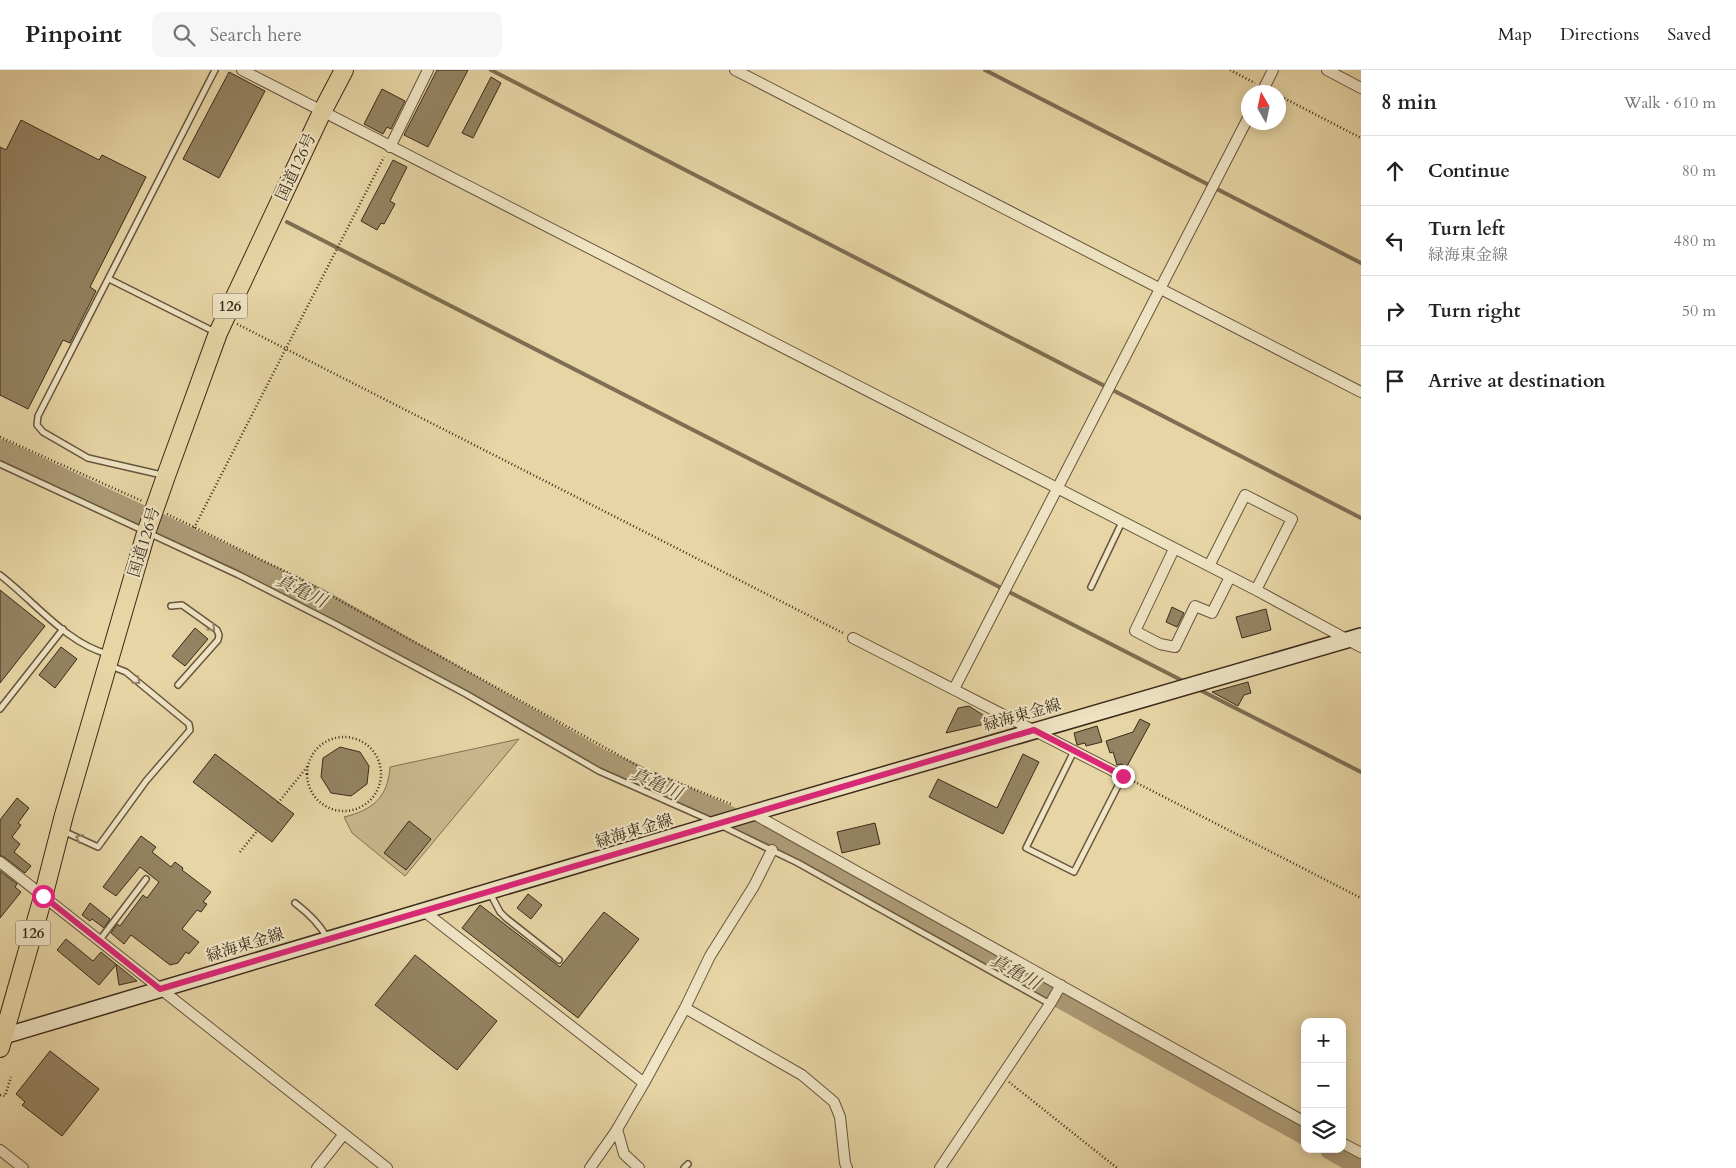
<!DOCTYPE html>
<html lang="en">
<head>
<meta charset="utf-8">
<style>
	:root { --surface:#fff; --page:#f6f6f6; --text:#222; --muted:#767676; --line:#e0e0e0 }
	body { margin:0; font-family:Cardo,"Noto Serif JP",serif; background:var(--page); color:var(--text) }
	.controls { position:absolute; right:15px; bottom:15px; display:grid; overflow:hidden; border-radius:10px; box-shadow:0 2px 12px #0003 }
	.controls button { width:45px; height:45px; display:grid; place-items:center; padding:0; border:0; border-bottom:1px solid var(--line); background:var(--surface); color:var(--text); font:25px sans-serif }
	.compass { position:absolute; left:1241px; top:15px; width:45px; height:45px; border-radius:50%; background:var(--surface); box-shadow:0 2px 12px #0003; rotate:351deg }
	.stop { position:absolute; width:15px; height:15px; margin:-11px; border:4px solid #db2777; border-radius:50%; background:#fff }
	.stop.end { background:#db2777; border-color:#fff; box-shadow:0 1px 5px #0008 }
	.list { margin:0; padding:0; list-style:none }
	h2 { display:flex; justify-content:space-between; align-items:center; height:65px; margin:0; padding:0 20px; font-size:21px }
	h2 small { font-size:16px; font-weight:400; color:var(--muted) }
	.list li { display:grid; grid-template-columns:32px 1fr auto; gap:15px; align-items:center; box-sizing:border-box; height:70px; padding:0 20px; border-top:1px solid var(--line) }
	.list b { display:block; font-size:19px; white-space:nowrap }
	.list p { margin:0; font-size:16px; white-space:nowrap; color:var(--muted) }
	.list em { font-size:16px; font-style:normal; color:var(--muted) }
	.icon { flex:none; width:28px; height:28px; fill:none; stroke:currentColor; stroke-width:2; stroke-linecap:round; stroke-linejoin:round }
	.map { position:relative; flex:none; width:1361px; height:1098px; overflow:hidden }
	header { display:flex; align-items:center; gap:30px; box-sizing:border-box; height:70px; padding:0 25px; background:var(--surface); border-bottom:1px solid var(--line) }
	header strong { font-size:24px }
	nav { display:flex; gap:28px; margin-inline-start:auto; font-size:18px }
	.search { width:350px; height:45px; background:var(--page); display:flex; align-items:center; gap:12px; box-sizing:border-box; padding:0 18px; border-radius:10px; color:var(--muted); font-size:19px }
	main { display:flex }
	aside { flex:1; background:var(--surface) }
	.map>svg:first-child { display:block }
	.green { fill:#cab88d; stroke:#827154 }
	.lines { fill:none; stroke-linecap:round; stroke-linejoin:round }
	.stream { stroke:#7f6e51; stroke-width:4 }
	.river { stroke:#ad9b76; stroke-width:22 }
	.building { fill:#948362; stroke:#3b2a1a }
	.service-casing { stroke:#66553d; stroke-width:8 }
	.minor-casing { stroke:#66553d; stroke-width:12 }
	.secondary-casing { stroke:#3b2a1a; stroke-width:18 }
	.trunk-casing { stroke:#3b2a1a; stroke-width:20 }
	.path { stroke:#3b2a1a; stroke-width:2.5; stroke-dasharray:1 2.5; stroke-linecap:butt }
	.service { stroke:#efe4c4; stroke-width:5 }
	.minor { stroke:#efe4c4; stroke-width:10 }
	.secondary { stroke:#efe4c4; stroke-width:15 }
	.trunk { stroke:#e7d5a5; stroke-width:18 }
	.oneway { stroke:#95876f }
	.route { stroke:#db2777; stroke-width:6 }
	.labels { text-anchor:middle; dominant-baseline:central; stroke-width:4.5; stroke-linejoin:round; paint-order:stroke }
	.shield { fill:#efe4c4; stroke:#71624d; stroke-width:1 }
	.shield-label { font-size:15px; font-weight:bold; fill:#3b2a1a }
	.street-label { font-size:16px; fill:#3b2a1a; stroke:#efe4c4 }
	.water-label { font-size:18px; font-style:italic; fill:#584631; stroke:#efe4c4 }
</style>
</head>
<body>
<header>
<strong>Pinpoint</strong>
<div class="search"><svg class="icon" aria-label="search" viewBox="0 0 24 24"><circle cx="10" cy="10" r="6"/><path d="M15 15l6 6"/></svg>Search here</div>
<nav><a>Map</a><a>Directions</a><a>Saved</a></nav>
</header>
<main>
<div class="map">
<svg width="1361" height="1098" viewBox="0 0 1361 1098">
	<rect width="100%" height="100%" fill="#e7d5a5"/>
	<filter id="stains"><feTurbulence type="fractalNoise" baseFrequency=".004" numOctaves="4"/><feColorMatrix values="0 0 0 0 .2 0 0 0 0 .09 0 0 0 0 .02 0 0 0 .5 -.17"/></filter>
	<radialGradient id="worn" r=".72"><stop offset=".6" stop-color="#630" stop-opacity="0"/><stop offset="1" stop-color="#630" stop-opacity=".3"/></radialGradient>
	<path class="green" d="M519,669L405,806L352,763L344,747C373,740 388,727 390,697Z"/>
	<g class="lines">
		<path class="stream" d="M491,0L1361,448
			M985,0L1361,193
			M287,152L1185,612
			M1198,619L1361,702"/>
		<path class="river" d="M0,380L319,529L599,689L772,766L1305,1064
			M1331,1079L1361,1096"/>
	</g>
	<path class="building" d="M437,0H468L428,77L404,65Z
		M229,2L265,21L219,108L183,89Z
		M491,7L501,13L473,68L462,63Z
		M382,19L405,31L391,59L387,57L383,64L364,54Z
		M21,50L99,90L102,85L146,107L90,217L96,221L70,273L63,270L28,339L0,325V77L6,80Z
		M393,90L407,97L390,131L395,134L384,154L381,153L377,160L361,151Z
		M0,520L45,556L0,613Z
		M1172,537L1184,543L1177,557L1166,552Z
		M1266,539L1271,560L1242,568L1236,547Z
		M195,558L208,569L185,596L172,586Z
		M61,577L77,589L55,618L39,605Z
		M1248,612L1251,623L1244,625L1238,636L1212,622Z
		M969,636L994,652L946,663L958,638Z
		M1140,649L1150,654L1125,700L1123,698L1122,694L1117,695L1113,682L1110,683L1106,671L1133,662Z
		M1097,656L1102,672L1086,676L1085,673L1077,675L1074,663Z
		M340,677L360,682L369,696L367,714L351,726L331,723L321,707L323,688Z
		M215,684L294,744L272,772L193,712Z
		M1023,684L1039,692L1003,764L929,727L938,709L997,738Z
		M17,728L29,738L18,753L21,755L12,767L20,774L14,782L31,796L25,803L4,787L0,785V750Z
		M409,751L431,769L406,800L384,783Z
		M875,753L880,774L842,783L837,762Z
		M141,766L156,777L152,782L171,797L175,792L183,798L182,800L211,822L203,832L207,834L201,842L197,840L182,859L199,872L189,884L186,882L178,893L170,895L131,865L124,874L111,863L117,854L120,856L143,825L147,828L159,812L140,797L116,826L103,817Z
		M0,801L17,814L15,817L21,822L0,848Z
		M528,824L542,835L531,849L517,838Z
		M90,833L110,849L104,858L92,849L90,851L82,845Z
		M480,835L560,897L604,842L639,869L578,948L462,858Z
		M66,869L93,891L101,882L137,911L119,915L116,895L99,915L57,880Z
		M415,885L497,951L457,1000L375,935Z
		M50,981L99,1019L62,1066L22,1035L25,1032L16,1024Z"/>
	<g class="lines">
		<g class="service-casing">
			<path id="service" d="M109,209L215,262
				M0,394L239,505L333,553L466,624L599,701L712,751
				M162,405L88,388L43,362L37,355L38,346L215,0
				M0,505C33,530 67,574 108,584
				M1091,517L1122,452
				M171,536L182,535L217,560L219,565L218,570L178,615
				M0,639L63,559
				M1074,681L1026,778L1074,802L1123,706
				M722,756L798,793L1050,934
				M63,761L98,777L146,711L190,660L189,654L126,602L111,596
				M490,823L500,842L506,848L559,890
				M295,833C308,843 320,854 327,868
				M99,871L146,809
				M684,1098L688,1094"/>
		</g>
		<g class="minor-casing">
			<path id="minor" d="M242,0L1256,520L1361,577
				M735,0L1361,322
				M1327,0L1361,18
				M1262,22L1273,0
				M390,77L428,0
				M1174,479L1135,561L1160,574L1175,577L1195,536L1212,543L1230,507
				M1209,496L1245,425L1292,449L1256,520
				M853,568L1123,706
				M954,619L1248,48
				M752,743L1305,1052
				M0,792L387,1098
				M425,842L644,1013
				M685,938L802,1005L834,1032L840,1047L845,1093L847,1098
				M617,1059L624,1084L639,1098
				M1342,1073L1361,1083
				M0,1080L23,1098
				M317,1098L344,1064
				M590,1098L616,1061L644,1013L685,938L710,886L754,816L772,780
				M940,1098L1050,934L1061,915"/>
		</g>
		<g class="secondary-casing">
			<path id="secondary" d="M4,966L752,743L1361,566"/>
		</g>
		<g class="trunk-casing">
			<path id="trunk" d="M0,978L43,827L64,745L146,463L166,406L218,263L322,42L344,0"/>
		</g>
		<path class="path" d="M1230,0L1255,13
			M1278,25L1361,68
			M237,254L845,564
			M0,367L142,431
			M167,444L301,509L640,697L733,735
			M194,458L384,87
			M307 704a37 37 0 1 1 74 0a37 37 0 1 1-74 0Z
			M1131,710L1361,828
			M278,733L307,697
			M240,782L257,761
			M1009,1012L1117,1098
			M0,1025L5,1026L11,1007"/>
		<use href="#service" class="service"/>
		<use href="#minor" class="minor"/>
		<use href="#secondary" class="secondary"/>
		<use href="#trunk" class="trunk"/>
	</g>
	<defs><path id="oneway-chevron" d="M-2-3.5L2.5 0L-2 3.5" fill="none" stroke-width="1.6" stroke-linecap="round" stroke-linejoin="round" transform="scale(1.25)"/></defs>
	<g class="oneway">
		<use href="#oneway-chevron" transform="translate(212 558) rotate(42)"/>
		<use href="#oneway-chevron" transform="translate(137 611) rotate(40)"/>
		<use href="#oneway-chevron" transform="translate(79 768) rotate(-155)"/>
	</g>
	<g class="lines">
		<path class="route" d="M43,826L160,919L1034,660L1123,706"/>
	</g>
	<g class="labels">
		<g class="shield">
			<rect x="212.5" y="223.5" width="35" height="25" rx="4"/>
			<rect x="15.5" y="850.5" width="35" height="25" rx="4"/>
		</g>
		<g class="shield-label">
			<text x="230" y="236">126</text>
			<text x="33" y="863">126</text>
		</g>
		<g class="street-label">
			<text transform="translate(296 97) rotate(-65)">国道126号</text>
			<text transform="translate(144 472) rotate(-73)">国道126号</text>
			<text transform="translate(1022 645) rotate(-16)">緑海東金線</text>
			<text transform="translate(634 761) rotate(-17)">緑海東金線</text>
			<text transform="translate(245 875) rotate(-17)">緑海東金線</text>
		</g>
		<g class="water-label">
			<text transform="translate(301 521) rotate(26)">真亀川</text>
			<text transform="translate(656 714) rotate(24)">真亀川</text>
			<text transform="translate(1015 902) rotate(29)">真亀川</text>
		</g>
	</g>
	<rect width="100%" height="100%" filter="url(#stains)"/>
	<rect width="100%" height="100%" fill="url(#worn)"/>
</svg>
<div class="controls">
<button>+</button>
<button>−</button>
<button><svg class="icon" aria-label="layers" viewBox="0 0 24 24"><path d="M12 4l9 5-9 5-9-5zM3 14l9 5 9-5"/></svg></button>
</div>
<svg class="compass" viewBox="-18 -18 36 36"><path d="M0-13l5 13h-10z" fill="#e53935"/><path d="M0 13l5-13h-10z" fill="#767676"/></svg>
<div class="stop" style="left:43px;top:826px"></div>
<div class="stop end" style="left:1123px;top:706px"></div>
</div>
<aside>
<h2>8 min<small>Walk · 610 m</small></h2>
<ul class="list">
<li><svg class="icon" aria-label="ahead" viewBox="0 0 24 24"><path d="M12 20V5M6 11l6-6 6 6"/></svg><div><b>Continue</b></div><em>80 m</em></li>
<li><svg class="icon" aria-label="left" viewBox="0 0 24 24"><path d="M17 20v-9H6M10 6l-5 5 5 5"/></svg><div><b>Turn left</b><p>緑海東金線</p></div><em>480 m</em></li>
<li><svg class="icon" aria-label="right" viewBox="0 0 24 24"><path d="M7 20v-9h11M14 6l5 5-5 5"/></svg><div><b>Turn right</b></div><em>50 m</em></li>
<li><svg class="icon" aria-label="arrive" viewBox="0 0 24 24"><path d="M6 21V4h12l-3 4 3 4H6"/></svg><div><b>Arrive at destination</b></div></li>
</ul>
</aside>
</main>
</body>
</html>
